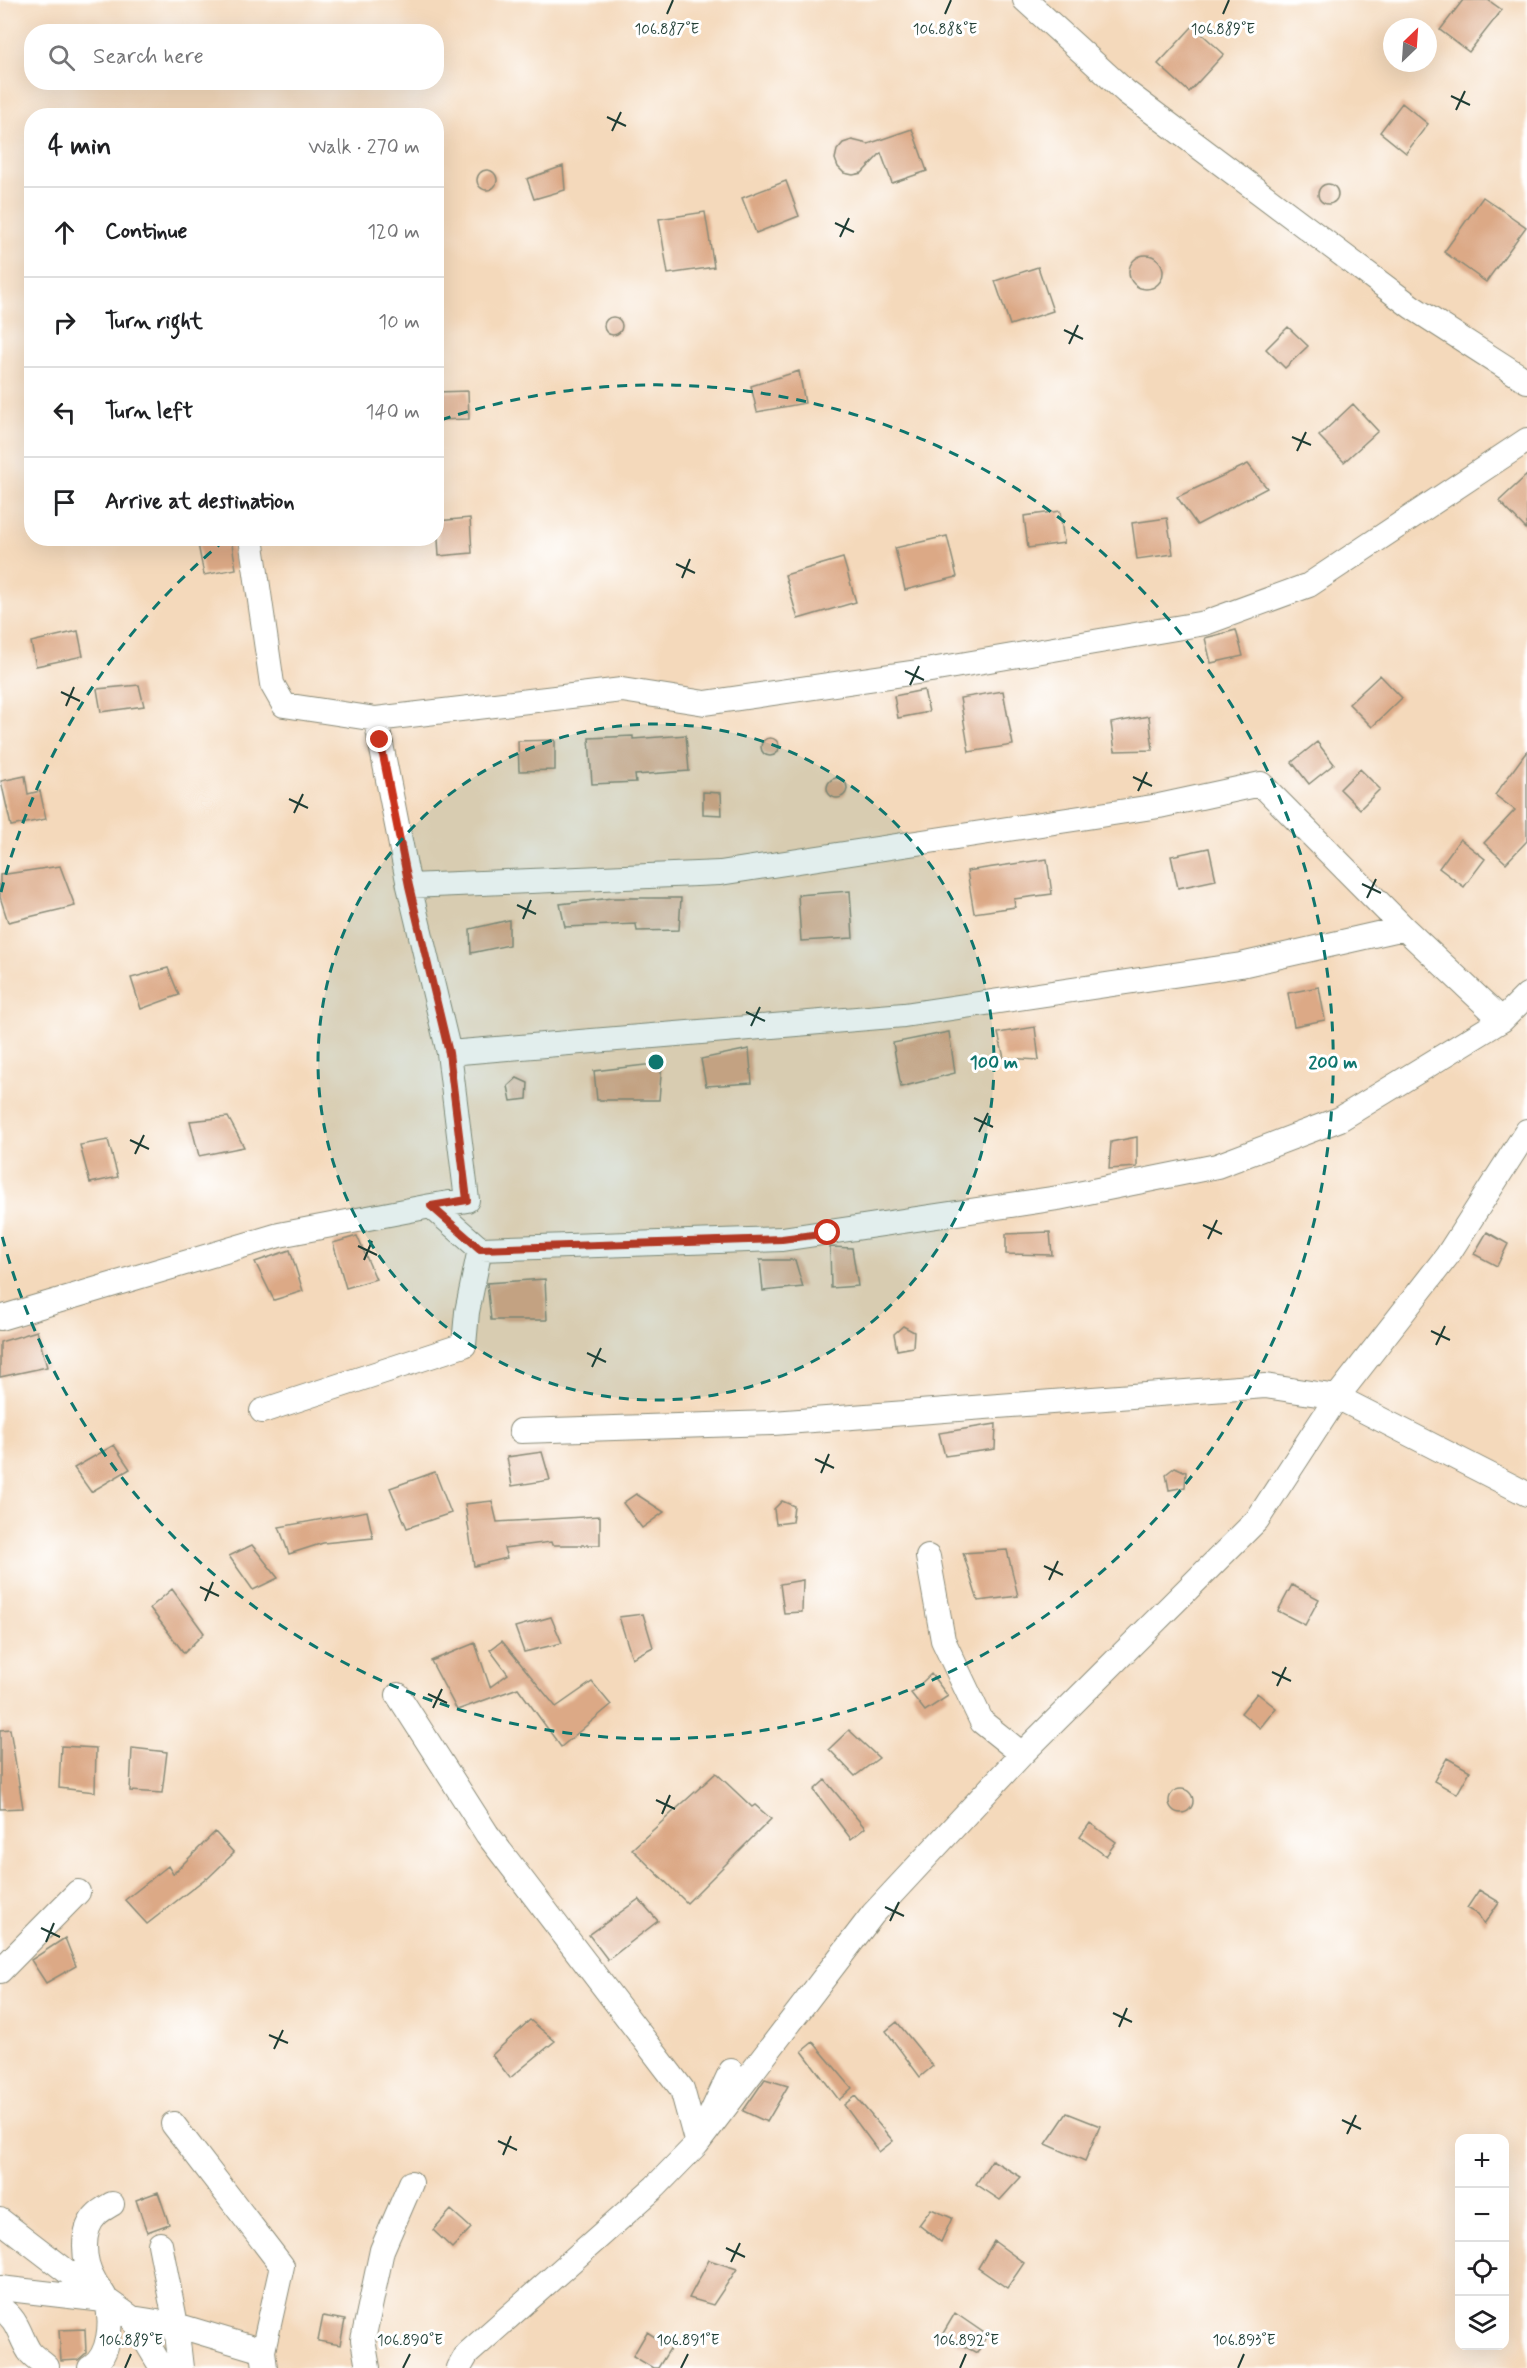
<!DOCTYPE html>
<html lang="en">
<head>
<meta charset="utf-8">
<style>
	:root { --surface:#fff; --page:#f6f6f6; --text:#202124; --muted:#757577; --line:#e0e0e0 }
	body { margin:0; font-family:Mynerve,sans-serif; background:var(--page); color:var(--text) }
	.controls { position:absolute; right:18px; bottom:18px; display:grid; overflow:hidden; border-radius:12px; box-shadow:0 6px 24px #0002 }
	.controls button { width:54px; height:54px; display:grid; place-items:center; padding:0; border:0; border-bottom:2px solid var(--line); background:var(--surface); color:var(--text); font:30px sans-serif }
	.compass { position:absolute; left:1383px; top:18px; width:54px; height:54px; border-radius:50%; background:var(--surface); box-shadow:0 6px 24px #0002; rotate:25deg }
	.stop { position:absolute; width:18px; height:18px; margin:-14px; border:4px solid #c8321e; border-radius:50%; background:#fff }
	.stop.end { background:#c8321e; border-color:#fff; box-shadow:0 2px 6px #0008 }
	.list { margin:0; padding:0; list-style:none }
	h2 { display:flex; justify-content:space-between; align-items:center; height:78px; margin:0; padding:0 24px; font-size:26px }
	h2 small { font-size:20px; font-weight:400; color:var(--muted) }
	.list li { display:grid; grid-template-columns:39px 1fr auto; gap:18px; align-items:center; box-sizing:border-box; height:90px; padding:0 24px; border-top:2px solid var(--line) }
	.list b { display:block; font-size:22px; white-space:nowrap }
	.list em { font-size:20px; font-style:normal; color:var(--muted) }
	.icon { flex:none; width:33px; height:33px; fill:none; stroke:currentColor; stroke-width:2; stroke-linecap:round; stroke-linejoin:round }
	.map { position:relative; flex:none; width:1527px; height:2368px; overflow:hidden }
	.search { position:absolute; background:var(--surface); box-shadow:0 6px 24px #0002; left:24px; top:24px; width:420px; height:66px; display:flex; align-items:center; gap:15px; box-sizing:border-box; padding:0 21px; border-radius:24px; color:var(--muted); font-size:22px }
	.panel { position:absolute; background:var(--surface); box-shadow:0 6px 24px #0002; left:24px; top:108px; width:420px; height:438px; border-radius:24px }
	.map>svg:first-child { display:block }
	.building { fill:#dca986 }
	.lines { fill:none; stroke-linecap:round; stroke-linejoin:round }
	.minor-casing { stroke:#8a8b78; stroke-width:26 }
	.minor { stroke:#fff; stroke-width:24 }
	.route { stroke:#c8321e; stroke-width:8 }
	.ticks { fill:none; stroke:#1f3d34; stroke-width:2 }
	.ring { fill:none; stroke:#0f766e; stroke-width:3; stroke-dasharray:10 8 }
	.ticks-label { font-size:15px; text-anchor:middle; fill:#1f3d34; stroke:#fff; stroke-width:6; stroke-linejoin:round; paint-order:stroke }
	.centre { fill:#0f766e; stroke:#fff; stroke-width:3 }
	.ring-label { font-size:18px; text-anchor:middle; font-weight:bold; fill:#0f766e; stroke:#fff; stroke-width:6; stroke-linejoin:round; paint-order:stroke }
</style>
</head>
<body>
<div class="map">
<svg width="1527" height="2368" viewBox="0 0 1527 2368">
	<rect width="100%" height="100%" fill="#fff"/>
	<filter id="ink" filterUnits="userSpaceOnUse"><feTurbulence type="fractalNoise" baseFrequency=".0167" numOctaves="2"/><feDisplacementMap in="SourceGraphic" scale="12" xChannelSelector="R" yChannelSelector="G"/><feConvolveMatrix kernelMatrix="1 2 1 2 8 2 1 2 1" color-interpolation-filters="sRGB"/></filter>
	<filter id="wash" filterUnits="userSpaceOnUse"><feTurbulence type="fractalNoise" baseFrequency=".008" numOctaves="4" result="noise"/><feDisplacementMap in="SourceGraphic" scale="24" xChannelSelector="R" yChannelSelector="G"/><feGaussianBlur stdDeviation="1.35" result="paint"/><feColorMatrix in="noise" values="0 0 0 0 0 0 0 0 0 0 0 0 0 0 0 0 0 1.4 0 .05"/><feComposite in="paint" operator="in"/></filter>
	<g filter="url(#wash)">
		<rect width="100%" height="100%" fill="#f4d9bb"/>
		<g id="blocks">
			<path class="building" d="M1463,0H1488L1502,10L1469,52L1440,30Z
				M1193,26L1224,54L1189,92L1158,64Z
				M1402,103L1428,124L1406,153L1380,132Z
				M912,129L927,171L892,183L881,153L862,173L853,175L844,173L838,167L835,159L837,150L843,143L852,140L868,144Z
				M563,166L565,190L534,199L527,179Z
				M477 180a10 10 0 1 1 20 0a10 10 0 1 1-20 0Z
				M786,181L799,216L756,233L742,198Z
				M1318 194a10 10 0 1 1 20 0a10 10 0 1 1-20 0Z
				M1483,197L1526,227L1486,282L1444,252Z
				M705,212L714,267L668,274L659,219Z
				M1129 272a17 17 0 1 1 34 0a17 17 0 1 1-34 0Z
				M1038,267L1053,311L1010,325L995,281Z
				M604 326a9 9 0 1 1 18 0a9 9 0 1 1-18 0Z
				M1288,327L1308,346L1285,368L1266,349Z
				M799,371L805,403L757,412L751,386Z
				M468,391L469,419L436,420V392Z
				M1353,404L1378,431L1344,462L1319,436Z
				M1248,464L1267,488L1197,525L1177,497Z
				M1527,475V530L1499,501Z
				M1060,511L1064,543L1028,548L1024,516Z
				M470,518L472,553L439,556L437,521Z
				M1167,518L1173,554L1137,559L1132,523Z
				M947,536L957,577L905,590L895,548Z
				M231,538L236,569L204,575L198,544Z
				M843,558L856,602L798,619L785,575Z
				M1236,630L1243,656L1211,663L1205,638Z
				M78,631L83,656L36,666L31,642Z
				M1380,675L1402,698L1372,727L1349,704Z
				M139,685L144,706L101,712L97,689Z
				M924,690L929,712L898,718L894,696Z
				M1003,691L1013,745L969,752L960,698Z
				M1149,716L1153,750L1115,751L1111,723Z
				M686,735L689,771L635,775L636,782L592,784L589,738L633,736V739Z
				M761 747a9 9 0 1 1 18 0a9 9 0 1 1-18 0Z
				M555,740V770L519,771L518,741Z
				M1317,742L1334,764L1309,784L1292,762Z
				M1527,751V841L1506,863L1484,843L1515,810L1495,795Z
				M1360,769L1380,789L1360,809L1340,789Z
				M25,776L28,794L40,791L46,819L11,826L1,781Z
				M827 788a10 10 0 1 1 20 0a10 10 0 1 1-20 0Z
				M703,792L721,793L722,815L703,814Z
				M1460,839L1485,859L1464,887L1439,868Z
				M1209,848L1216,880L1178,888L1171,856Z
				M1047,859L1052,894L1014,899L1015,907L974,913L967,871Z
				M60,866L75,906L8,922L0,897V875Z
				M850,891L853,938L801,941L798,895Z
				M612,898H681L679,930L637,931L636,924L565,927L560,904Z
				M509,920V945L471,953L470,929Z
				M168,968L179,995L141,1009L131,978Z
				M1319,987L1325,1020L1294,1026L1288,993Z
				M1035,1027L1039,1060L1004,1058L998,1033Z
				M949,1032L955,1073L901,1087L893,1043Z
				M749,1049L752,1083L706,1086L701,1059Z
				M662,1063L659,1100H597L594,1071Z
				M517,1078L528,1083L527,1099L511,1101L508,1086Z
				M228,1117L244,1147L199,1156L190,1121Z
				M1137,1137V1167L1109,1169L1111,1142Z
				M108,1140L118,1177L90,1183L80,1145Z
				M1050,1232L1052,1255L1006,1254V1234Z
				M1487,1232L1508,1244L1497,1266L1474,1254Z
				M357,1236L376,1279L346,1288L333,1243Z
				M830,1247L852,1248L858,1286L831,1288Z
				M290,1250L303,1291L274,1300L255,1262Z
				M760,1260H795L803,1287L763,1291Z
				M545,1279L547,1320H491L487,1283Z
				M903,1326L914,1332L913,1347L897,1350L894,1334Z
				M37,1331L47,1367L0,1377V1342Z
				M996,1424L995,1449L945,1456L939,1433Z
				M114,1445L130,1469L91,1492L74,1468Z
				M542,1452L550,1480L512,1486L507,1457Z
				M1175,1467L1186,1472L1185,1487L1169,1490L1166,1474Z
				M435,1472L451,1513L407,1528L390,1488Z
				M636,1494L664,1512L642,1528L623,1503Z
				M492,1501L497,1522L600,1516V1545H552L551,1542L504,1548L507,1558L474,1566L465,1504Z
				M782,1501L794,1506L792,1522L776,1524L774,1509Z
				M367,1511L373,1538L323,1543L289,1554L279,1527Z
				M252,1545L278,1578L253,1590L229,1556Z
				M1007,1550L1018,1596L978,1601L963,1553Z
				M803,1580L802,1612L784,1613L780,1584Z
				M1292,1585L1319,1599L1305,1625L1278,1611Z
				M172,1589L204,1633L184,1653L150,1608Z
				M643,1614L653,1647L632,1658L619,1617Z
				M551,1617L562,1643L524,1652L515,1627Z
				M502,1641L556,1707L592,1682L611,1705L561,1747L518,1688L457,1710L431,1661L475,1643L490,1687L508,1674L490,1650Z
				M931,1674L948,1696L925,1711L911,1693Z
				M1257,1693L1276,1708L1260,1728L1241,1713Z
				M10,1729L23,1808L0,1809V1730Z
				M849,1730L879,1758L855,1776L829,1749Z
				M61,1746L96,1748L95,1792L59,1788Z
				M132,1748L167,1752L162,1793L130,1791Z
				M1447,1758L1470,1771L1457,1794L1434,1781Z
				M716,1773L752,1807L755,1805L771,1819L687,1903L632,1849Z
				M825,1780L865,1828L851,1839L814,1790Z
				M1169 1801a12 12 0 1 1 24 0a12 12 0 1 1-24 0Z
				M1090,1823L1116,1842L1106,1856L1080,1837Z
				M215,1832L234,1853L207,1879L206,1878L147,1924L125,1900L168,1866L173,1874Z
				M1479,1890L1499,1902L1484,1924L1478,1914L1467,1908Z
				M639,1899L658,1921L608,1960L589,1935Z
				M65,1938L76,1966L46,1983L31,1960Z
				M530,2020L555,2041L510,2078L492,2055Z
				M897,2022L933,2066L920,2077L886,2031Z
				M813,2042L852,2088L839,2100L802,2051Z
				M765,2079L788,2086L767,2122L743,2111Z
				M855,2096L893,2141L879,2152L844,2105Z
				M1067,2113L1100,2126L1085,2161L1046,2144Z
				M992,2160L1021,2177L1000,2200L976,2184Z
				M158,2192L169,2224L147,2232L136,2200Z
				M931,2209L952,2218L941,2242L919,2225Z
				M451,2210L471,2228L452,2248L433,2230Z
				M994,2241L1024,2263L1007,2288L978,2268Z
				M709,2260L737,2269L713,2305L689,2298Z
				M955,2313L987,2335L977,2353L942,2335Z
				M323,2316L345,2320L340,2345L318,2341Z
				M85,2329L86,2353L78,2360L61,2361L59,2330Z
				M647,2332L671,2347L658,2368H653L633,2356Z"/>
		</g>
	</g>
	<g filter="url(#ink)">
		<use href="#blocks" fill-opacity="0" stroke="#8a8b78" stroke-width="1.5"/>
		<g class="lines">
			<g class="minor-casing">
				<path id="minor" d="M1025,0L1126,92L1412,307L1527,381
					M251,538L272,684L284,705L376,719
					M409,886L720,873L1159,806L1261,784L1404,928L1502,1020
					M1404,928L1241,965L904,1015L449,1053L409,886L376,719L622,690L705,703L931,670L1205,623L1309,585L1527,440
					M431,1206L467,1200L449,1053
					M0,1318L279,1235L431,1206L480,1249L782,1239L1058,1198L1217,1166L1340,1119L1502,1020L1527,995
					M262,1411L464,1345L467,1312L480,1249
					M521,1431L773,1423L1265,1386L1337,1397L1527,1494
					M928,1557L943,1640L982,1722L1022,1754
					M398,1695L487,1834L682,2089L697,2144L873,1914L1022,1754L1257,1520L1337,1397L1447,1256L1527,1131
					M0,1971L78,1892
					M173,2124L282,2266L263,2351L265,2368
					M0,2220L69,2273L132,2318
					M160,2244L176,2325L263,2351
					M0,2288L104,2300
					M0,2308C18,2319 19,2335 29,2351C33,2357 42,2362 47,2367
					M90,2368C110,2357 113,2321 106,2300C104,2293 97,2287 94,2280C83,2262 80,2230 97,2214C101,2210 107,2207 112,2204
					M162,2368L132,2318L176,2325L181,2368
					M368,2368L363,2340L382,2250L411,2183
					M459,2368L467,2354L655,2187L697,2144L731,2071"/>
			</g>
			<use href="#minor" class="minor"/>
		</g>
	</g>
	<g class="lines" filter="url(#ink)">
		<path class="route" d="M380,740L409,886L449,1053L467,1200L431,1206L480,1249L782,1239L828,1233"/>
	</g>
	<path class="ticks" d="M667,14L673,0M945,14L951,0M1223,14L1229,0M1451,96L1470,105M1456,110L1465,91M607,117L626,126M612,131L621,112M835,223L854,232M840,237L849,218M1064,330L1083,339M1069,344L1078,325M1292,437L1311,445M1297,451L1306,432M676,564L695,573M682,578L690,559M905,671L924,680M910,685L919,666M61,692L80,701M66,706L74,687M1133,777L1152,786M1138,791L1147,772M289,799L308,808M294,813L303,794M1362,884L1381,893M1367,898L1376,879M517,905L536,914M523,919L531,900M746,1012L765,1021M751,1026L760,1007M974,1118L993,1127M979,1132L988,1113M130,1140L149,1149M135,1154L144,1135M1203,1225L1222,1234M1208,1239L1217,1220M358,1246L377,1255M364,1260L372,1241M1431,1331L1450,1340M1436,1345L1445,1326M587,1353L606,1362M592,1367L601,1348M815,1459L834,1468M821,1473L829,1454M1044,1566L1063,1575M1049,1580L1058,1561M200,1587L219,1596M205,1601L213,1582M1272,1672L1291,1681M1277,1686L1286,1667M428,1694L447,1703M433,1708L442,1689M656,1800L675,1809M662,1814L670,1795M885,1907L904,1916M890,1921L899,1902M41,1928L60,1937M46,1942L54,1923M1113,2013L1132,2022M1119,2027L1127,2008M269,2035L288,2043M274,2049L283,2030M1342,2120L1361,2129M1347,2134L1356,2115M498,2141L517,2150M503,2155L511,2136M726,2248L745,2257M731,2262L740,2243M125,2368L131,2354M403,2368L410,2354M681,2368L688,2354M960,2368L966,2354M1238,2368L1244,2354"/>
	<circle cx="656" cy="1062" r="338" fill="#0f766e" fill-opacity=".12"/>
	<g class="ring">
		<circle cx="656" cy="1062" r="338"/>
		<path d="M1 892A677 677 0 0 1 225 540M441 420A677 677 0 1 1 1 1232"/>
	</g>
	<g class="ticks-label">
		<text x="667" y="34">106.887°E</text>
		<text x="945" y="34">106.888°E</text>
		<text x="1223" y="34">106.889°E</text>
		<text x="131" y="2345">106.889°E</text>
		<text x="410" y="2345">106.890°E</text>
		<text x="688" y="2345">106.891°E</text>
		<text x="966" y="2345">106.892°E</text>
		<text x="1244" y="2345">106.893°E</text>
	</g>
	<circle cx="656" cy="1062" r="9" class="centre"/>
	<g class="ring-label">
		<text x="994" y="1068">100 m</text>
		<text x="1333" y="1068">200 m</text>
	</g>
</svg>
<div class="controls">
<button>+</button>
<button>−</button>
<button><svg class="icon" aria-label="locate" viewBox="0 0 24 24"><circle cx="12" cy="12" r="6"/><path d="M12 2v4M12 18v4M2 12h4M18 12h4"/></svg></button>
<button><svg class="icon" aria-label="layers" viewBox="0 0 24 24"><path d="M12 4l9 5-9 5-9-5zM3 14l9 5 9-5"/></svg></button>
</div>
<svg class="compass" viewBox="-18 -18 36 36"><path d="M0-13l5 13h-10z" fill="#e53935"/><path d="M0 13l5-13h-10z" fill="#757577"/></svg>
<div class="stop" style="left:828px;top:1233px"></div>
<div class="stop end" style="left:380px;top:740px"></div>
<div class="search"><svg class="icon" aria-label="search" viewBox="0 0 24 24"><circle cx="10" cy="10" r="6"/><path d="M15 15l6 6"/></svg>Search here</div>
<section class="panel">
<h2>4 min<small>Walk · 270 m</small></h2>
<ul class="list">
<li><svg class="icon" aria-label="ahead" viewBox="0 0 24 24"><path d="M12 20V5M6 11l6-6 6 6"/></svg><div><b>Continue</b></div><em>120 m</em></li>
<li><svg class="icon" aria-label="right" viewBox="0 0 24 24"><path d="M7 20v-9h11M14 6l5 5-5 5"/></svg><div><b>Turn right</b></div><em>10 m</em></li>
<li><svg class="icon" aria-label="left" viewBox="0 0 24 24"><path d="M17 20v-9H6M10 6l-5 5 5 5"/></svg><div><b>Turn left</b></div><em>140 m</em></li>
<li><svg class="icon" aria-label="arrive" viewBox="0 0 24 24"><path d="M6 21V4h12l-3 4 3 4H6"/></svg><div><b>Arrive at destination</b></div></li>
</ul>
</section>
</div>
</body>
</html>
